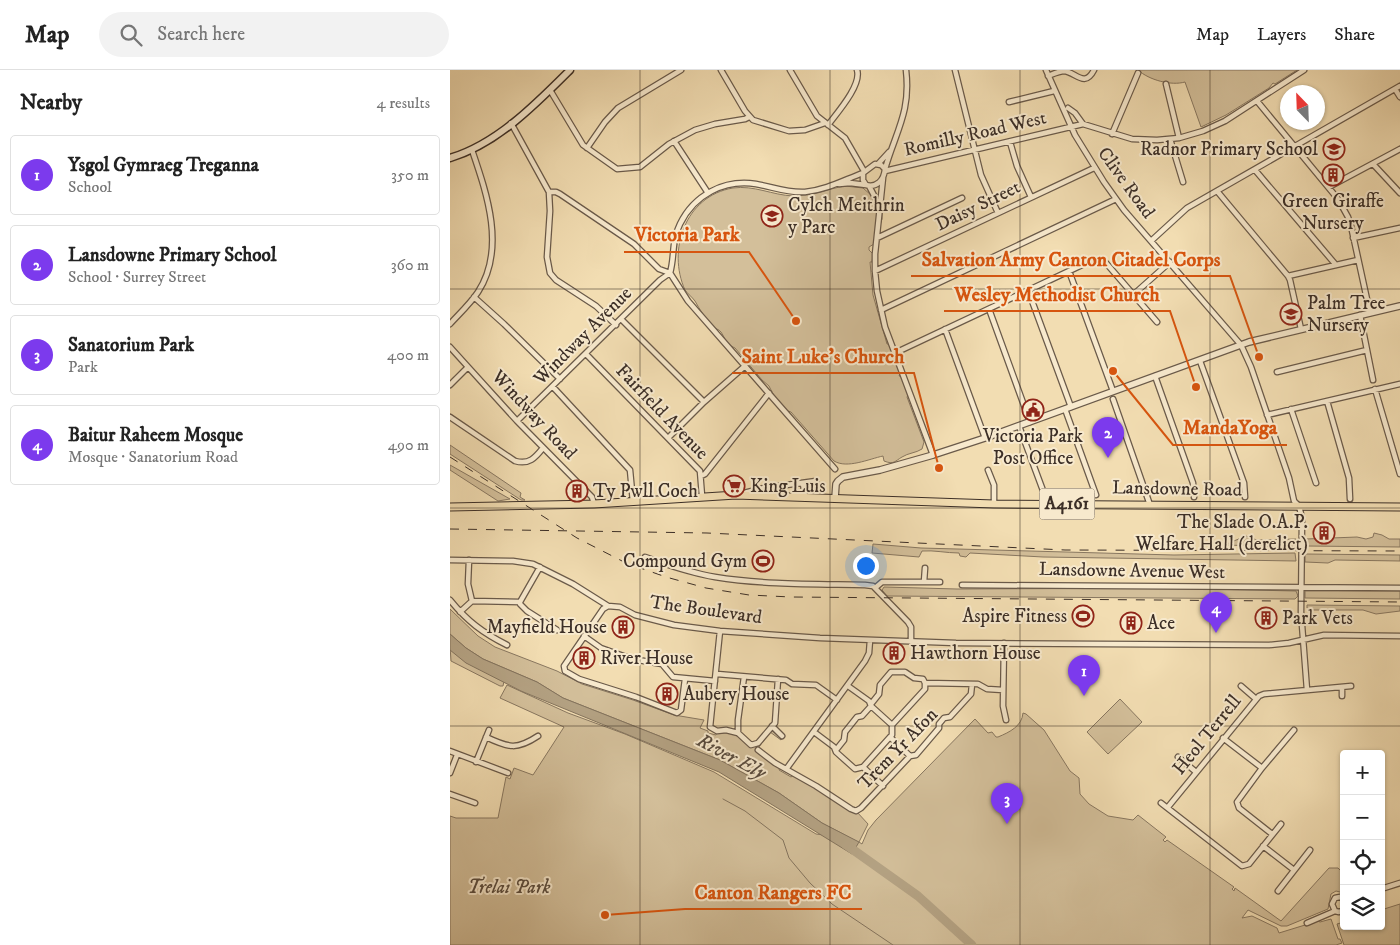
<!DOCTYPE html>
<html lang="en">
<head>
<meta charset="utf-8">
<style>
	:root { --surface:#fff; --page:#f2f2f2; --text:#222; --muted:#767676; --line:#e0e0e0; --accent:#7c3aed }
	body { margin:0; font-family:"IM FELL DW Pica",serif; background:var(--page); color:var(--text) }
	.controls { position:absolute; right:15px; bottom:15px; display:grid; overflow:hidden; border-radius:5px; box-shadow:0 1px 4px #0004 }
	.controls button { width:45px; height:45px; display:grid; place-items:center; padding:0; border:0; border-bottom:1px solid var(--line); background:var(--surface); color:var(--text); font:25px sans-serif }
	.compass { position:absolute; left:830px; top:15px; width:45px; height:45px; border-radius:50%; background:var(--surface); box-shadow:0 1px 4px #0004; rotate:337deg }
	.you { position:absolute; left:415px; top:495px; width:18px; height:18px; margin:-12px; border:4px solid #fff; border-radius:50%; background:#1a73e8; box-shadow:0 0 0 8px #1a73e833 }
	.badge { display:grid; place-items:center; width:32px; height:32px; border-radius:50%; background:var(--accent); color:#fff; font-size:16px; font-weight:700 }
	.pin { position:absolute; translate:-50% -41px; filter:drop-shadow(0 1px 2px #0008) }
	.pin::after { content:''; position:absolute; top:26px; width:18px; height:15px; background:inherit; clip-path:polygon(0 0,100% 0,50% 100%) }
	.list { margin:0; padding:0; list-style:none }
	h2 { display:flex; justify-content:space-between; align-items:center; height:65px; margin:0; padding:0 20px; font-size:21px }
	h2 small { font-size:16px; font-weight:400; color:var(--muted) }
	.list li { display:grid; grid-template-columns:32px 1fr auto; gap:15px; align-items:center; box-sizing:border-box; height:80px; margin:0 10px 10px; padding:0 10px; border:1px solid var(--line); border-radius:5px }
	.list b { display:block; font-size:19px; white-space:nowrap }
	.list p { margin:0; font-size:16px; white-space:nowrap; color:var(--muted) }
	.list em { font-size:16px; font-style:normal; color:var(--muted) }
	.icon { flex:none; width:28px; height:28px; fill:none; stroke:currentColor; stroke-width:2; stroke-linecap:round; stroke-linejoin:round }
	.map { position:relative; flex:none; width:950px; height:875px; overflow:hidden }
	header { display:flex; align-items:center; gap:30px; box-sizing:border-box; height:70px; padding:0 25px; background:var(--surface); border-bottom:1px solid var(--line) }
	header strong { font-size:24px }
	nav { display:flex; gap:28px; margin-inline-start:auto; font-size:18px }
	.search { width:350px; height:45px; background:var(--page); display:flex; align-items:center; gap:12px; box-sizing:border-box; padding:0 18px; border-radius:28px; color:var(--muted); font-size:19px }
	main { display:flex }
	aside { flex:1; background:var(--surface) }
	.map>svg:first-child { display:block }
	.green { fill:#d3bf9a; stroke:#887760 }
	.water { fill:#b4a283; stroke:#84745e }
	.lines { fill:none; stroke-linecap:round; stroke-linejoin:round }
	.stream { stroke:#84745e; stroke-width:1 }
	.river { stroke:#b4a283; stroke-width:9 }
	.minor-casing { stroke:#6a5a4a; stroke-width:7 }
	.tertiary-casing { stroke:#6a5a4a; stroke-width:8 }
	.secondary-casing { stroke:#3c2f27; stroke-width:9 }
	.primary-casing { stroke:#3c2f27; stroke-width:9 }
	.minor { stroke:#f7e9cd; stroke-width:4.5 }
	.tertiary { stroke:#f7e9cd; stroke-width:5.5 }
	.secondary { stroke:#f7e9cd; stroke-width:6 }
	.primary { stroke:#f2ddb2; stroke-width:7 }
	.rail { stroke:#3c2f27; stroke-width:1; stroke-dasharray:9 9; stroke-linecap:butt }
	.grid { fill:none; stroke:#3c2f27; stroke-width:1; stroke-opacity:0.55 }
	.labels { text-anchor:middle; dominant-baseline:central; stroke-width:4; stroke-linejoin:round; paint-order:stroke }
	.shield { fill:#f7e9cd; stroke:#746759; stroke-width:1 }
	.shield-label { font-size:18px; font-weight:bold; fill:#3c2f27 }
	.street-label { font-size:19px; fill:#3c2f27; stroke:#f7e9cd }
	.poi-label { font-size:19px; fill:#3c2f27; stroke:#f7e9cd; text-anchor:start }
	.park-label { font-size:19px; font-style:italic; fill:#5a4c3e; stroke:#f7e9cd }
	.water-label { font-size:20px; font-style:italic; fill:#5a4c3e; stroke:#f7e9cd }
	.leader { fill:none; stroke:#d7550f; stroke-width:2 }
	.callout-dot { fill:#d7550f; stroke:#f7e9cd; stroke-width:2 }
	.callout-label { font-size:20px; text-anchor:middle; font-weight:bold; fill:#d7550f; stroke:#f7e9cd; stroke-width:4; stroke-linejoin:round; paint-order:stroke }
</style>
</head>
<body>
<header>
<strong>Map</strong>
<div class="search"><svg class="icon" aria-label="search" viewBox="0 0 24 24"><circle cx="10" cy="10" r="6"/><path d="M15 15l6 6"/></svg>Search here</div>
<nav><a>Map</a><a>Layers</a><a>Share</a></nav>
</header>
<main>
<aside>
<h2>Nearby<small>4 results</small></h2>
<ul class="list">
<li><span class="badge">1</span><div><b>Ysgol Gymraeg Treganna</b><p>School</p></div><em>350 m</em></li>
<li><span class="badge">2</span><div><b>Lansdowne Primary School</b><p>School · Surrey Street</p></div><em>360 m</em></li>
<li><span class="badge">3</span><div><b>Sanatorium Park</b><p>Park</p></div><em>400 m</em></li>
<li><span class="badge">4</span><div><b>Baitur Raheem Mosque</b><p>Mosque · Sanatorium Road</p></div><em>490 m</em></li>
</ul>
</aside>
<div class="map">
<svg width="950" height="875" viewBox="0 0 950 875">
	<rect width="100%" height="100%" fill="#f2ddb2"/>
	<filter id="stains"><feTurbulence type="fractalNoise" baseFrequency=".004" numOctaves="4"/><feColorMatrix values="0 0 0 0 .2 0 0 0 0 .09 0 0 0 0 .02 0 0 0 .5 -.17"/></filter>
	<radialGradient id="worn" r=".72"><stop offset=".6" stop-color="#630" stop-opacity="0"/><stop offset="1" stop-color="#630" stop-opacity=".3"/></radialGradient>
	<path class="green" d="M688,0H847L825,14L823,13L819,18L776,45L751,57L735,12C721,16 699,10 688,0Z
		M395,116L413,118L421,125L432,141V149L424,174L419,177V180L423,184L422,192H420L423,225L437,274H441L443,286L447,289L451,302L449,306H452L460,322L457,327L474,372L472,379C466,383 458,383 452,387C445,391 444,395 434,391L433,386C419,389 397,399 384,391L341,342L338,341L325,328L319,316L312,310L285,278L279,275C275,271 274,266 271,262C269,259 265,259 262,256C255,248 250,240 245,231C242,227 237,223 235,220C217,180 235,126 283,118C304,115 322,125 343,126C362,126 377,119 395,116Z
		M0,375L71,423L70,427L75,430H71L0,384Z
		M0,395L60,429L48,431L0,400Z
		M924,463L932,465L939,469H950V477L856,476V469L907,467L916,469L923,467Z
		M796,466L807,470L846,469L845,477L774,475Z
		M423,474L471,478L724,485L845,483L846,491L593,487L520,483L516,487L510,486L509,483C496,483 484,480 472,481L469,487L422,483Z
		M855,484L950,485V491L885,490L878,493L855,492Z
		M434,517L507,519L751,518L754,519L846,521L848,526L845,529L437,526L432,520Z
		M855,521H950V529L855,528Z
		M857,535L950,536V541L926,544L913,540H863L857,538Z
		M0,539L28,566L45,577L107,601L132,614L183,630L224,645L254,650L250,658L258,661V663L266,665L267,663C284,662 286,664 298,676H301L321,660L331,668L334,665L331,670L320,662L306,681L330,697L329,700L341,707L344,705L407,742L418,754L409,772L412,774L418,760L426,750L525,649L538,663L542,662L546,667H548C560,662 572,656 573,643L576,644L594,660L620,701L629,708L630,724L639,734L658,746L683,750L688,745L716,767L713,770L715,772L717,770L784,817L782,819L784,821L785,818L831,851L879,798H888L893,803L894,823L886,821L881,824L878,839L837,856H831L798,840L792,848L802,846L827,858L829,863L868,851L870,852L881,849L888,869H890L892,873L886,875H0V746L6,748H48L56,707L60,709L64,698L83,705L114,657L50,628L57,615L118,643L175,664L264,702L366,764L396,768L408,772L372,753L329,723L270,690L113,628L87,612L33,589L16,578L0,564Z
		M0,576L54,611L53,616H50L1,591Z
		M670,629L692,652L658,684L637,662Z
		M950,834V875H894L887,854L894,852V856H931V840Z"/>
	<path class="water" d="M0,564L16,578L33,589L87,612L113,628L270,690L329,723L372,753L409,772L402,784L269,702L71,621L16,593L0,580Z"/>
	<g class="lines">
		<path class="stream" d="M273,729L295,741L333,770L339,788L360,813L382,834L443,875"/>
		<path class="river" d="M395,774L468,826L522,875"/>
		<g class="minor-casing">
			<path id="minor" d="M271,0L295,41L303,50L339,61L355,60L375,53
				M340,0L367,46L395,68L414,101
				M505,0L531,105L548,143
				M596,0L625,65L654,112L674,140L791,275L801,297L839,408L844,431L849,436L852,448L851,542L857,620
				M598,6C603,4 609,1 615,1C626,3 635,18 644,0
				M716,14L729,68
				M945,19L950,27
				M100,20L133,75L167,99L190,97L219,74L245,60L265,54L295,49L299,47
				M807,31L888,129L898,147L901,156L920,243
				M559,32L604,21
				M618,38L625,43L633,54
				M61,53L99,122L100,141L97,187L100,203L106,210L146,236L166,255
				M378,55C387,43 412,15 407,0
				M662,64L688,3
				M720,69L733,112
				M224,71L258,123
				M560,72L567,96L581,127
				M137,78L155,52L168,38L231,0
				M425,94L431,95L435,99C434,110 427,118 416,115L413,110V103Z
				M428,94L439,82
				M923,94L950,123
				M435,99C446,61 461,42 456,0
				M805,100L886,195
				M435,101L633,54L682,69L707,70L729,68L753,61L775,51L854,0
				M433,108L425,184V201L427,221L435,257L483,385
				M389,114L400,113L416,115
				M419,116L427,131L429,137
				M879,117L950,79
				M767,121L838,206L840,210L851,259
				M99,122H106L110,124L184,174L209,199L220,203
				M427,168L512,128
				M903,168L950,158
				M701,171L737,138L950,16
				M656,193L707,252
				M425,201L644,98
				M619,201L663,321
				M220,203L238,231L385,399
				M220,203C225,186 221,172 230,154C244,125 274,109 306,114C323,117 337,123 355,122C376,120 394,110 413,103
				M838,206L908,190
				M578,220L621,337
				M683,225L720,192
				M24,227L54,254L110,309
				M539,239L580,352
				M431,240L666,129
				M910,245L923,310
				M171,249L254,332
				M0,254C9,244 20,234 28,222C56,179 37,124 22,80
				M495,259L535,368
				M0,277L67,351L142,427L144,434
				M445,283L634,194
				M136,284L250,401L252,426
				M750,291L794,413L795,427
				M827,302L917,280
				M705,306L743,413L744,427
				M0,315L18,297
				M103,317L180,400L183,432
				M925,319L950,404
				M663,329L700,435
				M877,331L899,408L900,429
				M615,339L646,425
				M841,339L866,413
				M817,345L950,314
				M0,347L65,391C79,395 85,388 93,378
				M67,351L210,210L220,203
				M569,356L598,434
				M218,368L254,332L295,296
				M538,400L544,415V434
				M251,406L255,404L319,323
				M353,414L355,426
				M294,423L314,418L366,411
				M195,487C218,495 241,503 265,507C315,515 365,514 415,515L423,516L458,552L461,557V571
				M0,490L63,491L83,494L123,514L158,536L170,537L185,545L224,555L270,561L370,568L506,573L819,575L839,573L874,565L950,566
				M90,497L70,532V534L77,541L107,560
				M474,512H490
				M512,515L950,518
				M425,518L432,512H474L475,498
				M0,530C17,551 33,563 57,575
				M22,531L70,532
				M158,536L153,539L114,596L115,601L129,609L186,627L227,643L231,640L235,609
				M10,542L22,531L18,514L19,490
				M270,561L260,657L267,661L276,660L288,663
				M134,566L151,578L182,589L212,594L223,607L265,611
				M554,573L553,636L556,650
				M267,604L336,610L342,614L366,615L387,630
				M294,607L288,650V663L301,675L308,673L325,653L328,609
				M398,616L419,631L421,636L442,655V665L440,667L460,686
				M791,616L806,629
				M892,617V626
				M421,634L429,624L430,615L441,602H455L464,608L473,609L475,613L528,614L537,619L553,620
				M442,655L475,619V613
				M322,656L332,666
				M364,662L384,677L386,682L405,699L413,697L433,716
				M36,667C59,678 67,680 88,666
				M773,668L812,698
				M308,680L325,693L366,716L401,739L406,741L411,738L460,686L466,685L489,658V654L494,648L500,647L521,624L522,614
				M386,680L394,670L395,662L407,647L412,646L421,636
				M0,681L58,703
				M728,687L746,702
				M26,692L39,660
				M413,697L440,667
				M337,698L415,591L419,583L420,570
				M0,703L7,685
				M0,724L25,733
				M711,733L792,796L799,794L831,754
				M718,737L809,626L814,624L901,616
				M822,764L789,738L787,732L812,698L844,660
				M813,776L844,800
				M931,819L950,813
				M828,821L860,780
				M894,829L890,827L885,828L882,834L885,841L889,842L894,840
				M857,853L885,841"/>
		</g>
		<g class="tertiary-casing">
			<path id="tertiary" d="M385,428L386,414L388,411L393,407L430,400L483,385L535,368L799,272L950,236"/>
		</g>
		<g class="secondary-casing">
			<path id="secondary" d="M0,88C47,74 86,34 120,0"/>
		</g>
		<g class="primary-casing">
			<path id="primary" d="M0,437L144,434L286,425L544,434L950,437"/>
		</g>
		<use href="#minor" class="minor"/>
		<use href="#tertiary" class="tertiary"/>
		<use href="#secondary" class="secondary"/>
		<use href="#primary" class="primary"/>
		<path class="rail" d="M0,387L127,468L176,493L216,507L256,518L299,525L341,527L950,532
			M0,459L257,463L615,480L950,481"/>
	</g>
	<path class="grid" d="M190,0V875M380,0V875M570,0V875M760,0V875M0,219H950M0,438H950M0,656H950"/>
	<defs>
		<g id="school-ring" transform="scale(1.125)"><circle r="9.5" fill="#f7e9cd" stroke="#8f2418" stroke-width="1.5"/><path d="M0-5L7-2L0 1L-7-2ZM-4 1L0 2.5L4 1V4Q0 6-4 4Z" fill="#8f2418"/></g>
		<g id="building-ring" transform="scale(1.125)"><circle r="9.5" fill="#f7e9cd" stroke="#8f2418" stroke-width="1.5"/><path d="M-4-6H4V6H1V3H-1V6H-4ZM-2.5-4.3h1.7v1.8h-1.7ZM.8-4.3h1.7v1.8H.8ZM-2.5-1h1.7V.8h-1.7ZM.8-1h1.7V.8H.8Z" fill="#8f2418"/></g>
		<g id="civic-ring" transform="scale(1.125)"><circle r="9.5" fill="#f7e9cd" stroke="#8f2418" stroke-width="1.5"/><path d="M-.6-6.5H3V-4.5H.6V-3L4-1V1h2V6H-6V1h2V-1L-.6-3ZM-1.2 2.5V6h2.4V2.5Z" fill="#8f2418"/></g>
		<g id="supermarket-ring" transform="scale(1.125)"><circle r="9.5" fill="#f7e9cd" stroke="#8f2418" stroke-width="1.5"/><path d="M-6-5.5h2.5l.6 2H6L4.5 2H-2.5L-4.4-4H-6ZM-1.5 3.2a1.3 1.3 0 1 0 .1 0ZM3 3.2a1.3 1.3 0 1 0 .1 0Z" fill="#8f2418"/></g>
		<g id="stadium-ring" transform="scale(1.125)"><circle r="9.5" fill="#f7e9cd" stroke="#8f2418" stroke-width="1.5"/><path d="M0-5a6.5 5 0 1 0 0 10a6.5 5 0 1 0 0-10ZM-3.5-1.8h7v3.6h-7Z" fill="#8f2418"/></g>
	</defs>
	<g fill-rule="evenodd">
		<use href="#school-ring" x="884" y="79"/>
		<use href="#building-ring" x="883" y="105"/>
		<use href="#school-ring" x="322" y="146"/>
		<use href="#school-ring" x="841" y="244"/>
		<use href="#civic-ring" x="583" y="340"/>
		<use href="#supermarket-ring" x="284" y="416"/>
		<use href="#building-ring" x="127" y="421"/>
		<use href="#building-ring" x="874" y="463"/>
		<use href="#stadium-ring" x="313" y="491"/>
		<use href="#stadium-ring" x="633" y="546"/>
		<use href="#building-ring" x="816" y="548"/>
		<use href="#building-ring" x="681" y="553"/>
		<use href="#building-ring" x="173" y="557"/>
		<use href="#building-ring" x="444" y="583"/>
		<use href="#building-ring" x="134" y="588"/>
		<use href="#building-ring" x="217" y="624"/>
	</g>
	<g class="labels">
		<rect class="shield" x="589.5" y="418.5" width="55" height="31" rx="4"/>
		<g class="shield-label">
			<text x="617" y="434">A4161</text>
		</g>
		<g class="street-label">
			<text transform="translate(525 64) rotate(-13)">Romilly Road West</text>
			<text transform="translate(676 113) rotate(54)">Clive Road</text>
			<text transform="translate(528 136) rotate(-26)">Daisy Street</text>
			<text transform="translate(133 266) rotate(-45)">Windway Avenue</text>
			<text transform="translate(212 342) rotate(46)">Fairfield Avenue</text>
			<text transform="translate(84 345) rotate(47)">Windway Road</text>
			<text transform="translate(727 419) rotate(1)">Lansdowne Road</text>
			<text transform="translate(682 501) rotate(1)">Lansdowne Avenue West</text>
			<text transform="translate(256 540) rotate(8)">The Boulevard</text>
			<text transform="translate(757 665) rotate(-51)">Heol Terrell</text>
			<text transform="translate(448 679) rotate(-46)">Trem Yr Afon</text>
		</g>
		<g class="poi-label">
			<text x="868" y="79" text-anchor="end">Radnor Primary School</text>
			<text x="883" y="131" text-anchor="middle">Green Giraffe<tspan x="883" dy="22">Nursery</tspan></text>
			<text x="338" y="135">Cylch Meithrin<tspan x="338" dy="22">y Parc</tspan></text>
			<text x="857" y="233">Palm Tree<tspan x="857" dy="22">Nursery</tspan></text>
			<text x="583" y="366" text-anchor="middle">Victoria Park<tspan x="583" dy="22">Post Office</tspan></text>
			<text x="300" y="416">King Luis</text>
			<text x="143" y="421">Ty Pwll Coch</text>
			<text x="858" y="452" text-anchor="end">The Slade O.A.P.<tspan x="858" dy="22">Welfare Hall (derelict)</tspan></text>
			<text x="297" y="491" text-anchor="end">Compound Gym</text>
			<text x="617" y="546" text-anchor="end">Aspire Fitness</text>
			<text x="832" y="548">Park Vets</text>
			<text x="697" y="553">Ace</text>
			<text x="157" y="557" text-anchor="end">Mayfield House</text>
			<text x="460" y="583">Hawthorn House</text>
			<text x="150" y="588">River House</text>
			<text x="233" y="624">Aubery House</text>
		</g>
		<g class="park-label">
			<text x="59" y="817">Trelai Park</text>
		</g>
		<g class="water-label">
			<text transform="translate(281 687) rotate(28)">River Ely</text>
		</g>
	</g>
	<path class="leader" d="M346 251L299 182H174M809 287L780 206H461M746 317L720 241H494M489 398L464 303H282M663 301L723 375H837M155 845L235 839H412"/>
	<g class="callout-dot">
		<circle cx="346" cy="251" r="5"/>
		<circle cx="809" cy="287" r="5"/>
		<circle cx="746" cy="317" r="5"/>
		<circle cx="489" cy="398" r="5"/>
		<circle cx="663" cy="301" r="5"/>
		<circle cx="155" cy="845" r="5"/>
	</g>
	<g class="callout-label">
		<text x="237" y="171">Victoria Park</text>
		<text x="621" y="196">Salvation Army Canton Citadel Corps</text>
		<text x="607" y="231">Wesley Methodist Church</text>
		<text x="373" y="293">Saint Luke's Church</text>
		<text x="780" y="364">MandaYoga</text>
		<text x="323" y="829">Canton Rangers FC</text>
	</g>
	<rect width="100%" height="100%" filter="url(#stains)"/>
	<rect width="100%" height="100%" fill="url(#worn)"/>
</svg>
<div class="controls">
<button>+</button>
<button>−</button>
<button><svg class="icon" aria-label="locate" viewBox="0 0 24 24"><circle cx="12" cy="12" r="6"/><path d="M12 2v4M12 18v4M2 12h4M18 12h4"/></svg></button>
<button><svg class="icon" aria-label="layers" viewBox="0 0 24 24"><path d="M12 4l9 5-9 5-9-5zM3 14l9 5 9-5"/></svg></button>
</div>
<svg class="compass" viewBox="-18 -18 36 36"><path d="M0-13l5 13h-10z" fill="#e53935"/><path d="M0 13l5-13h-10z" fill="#767676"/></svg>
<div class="you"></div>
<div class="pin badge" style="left:634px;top:626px">1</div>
<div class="pin badge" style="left:658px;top:388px">2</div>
<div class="pin badge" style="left:557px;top:754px">3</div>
<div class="pin badge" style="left:766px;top:563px">4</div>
</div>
</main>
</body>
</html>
